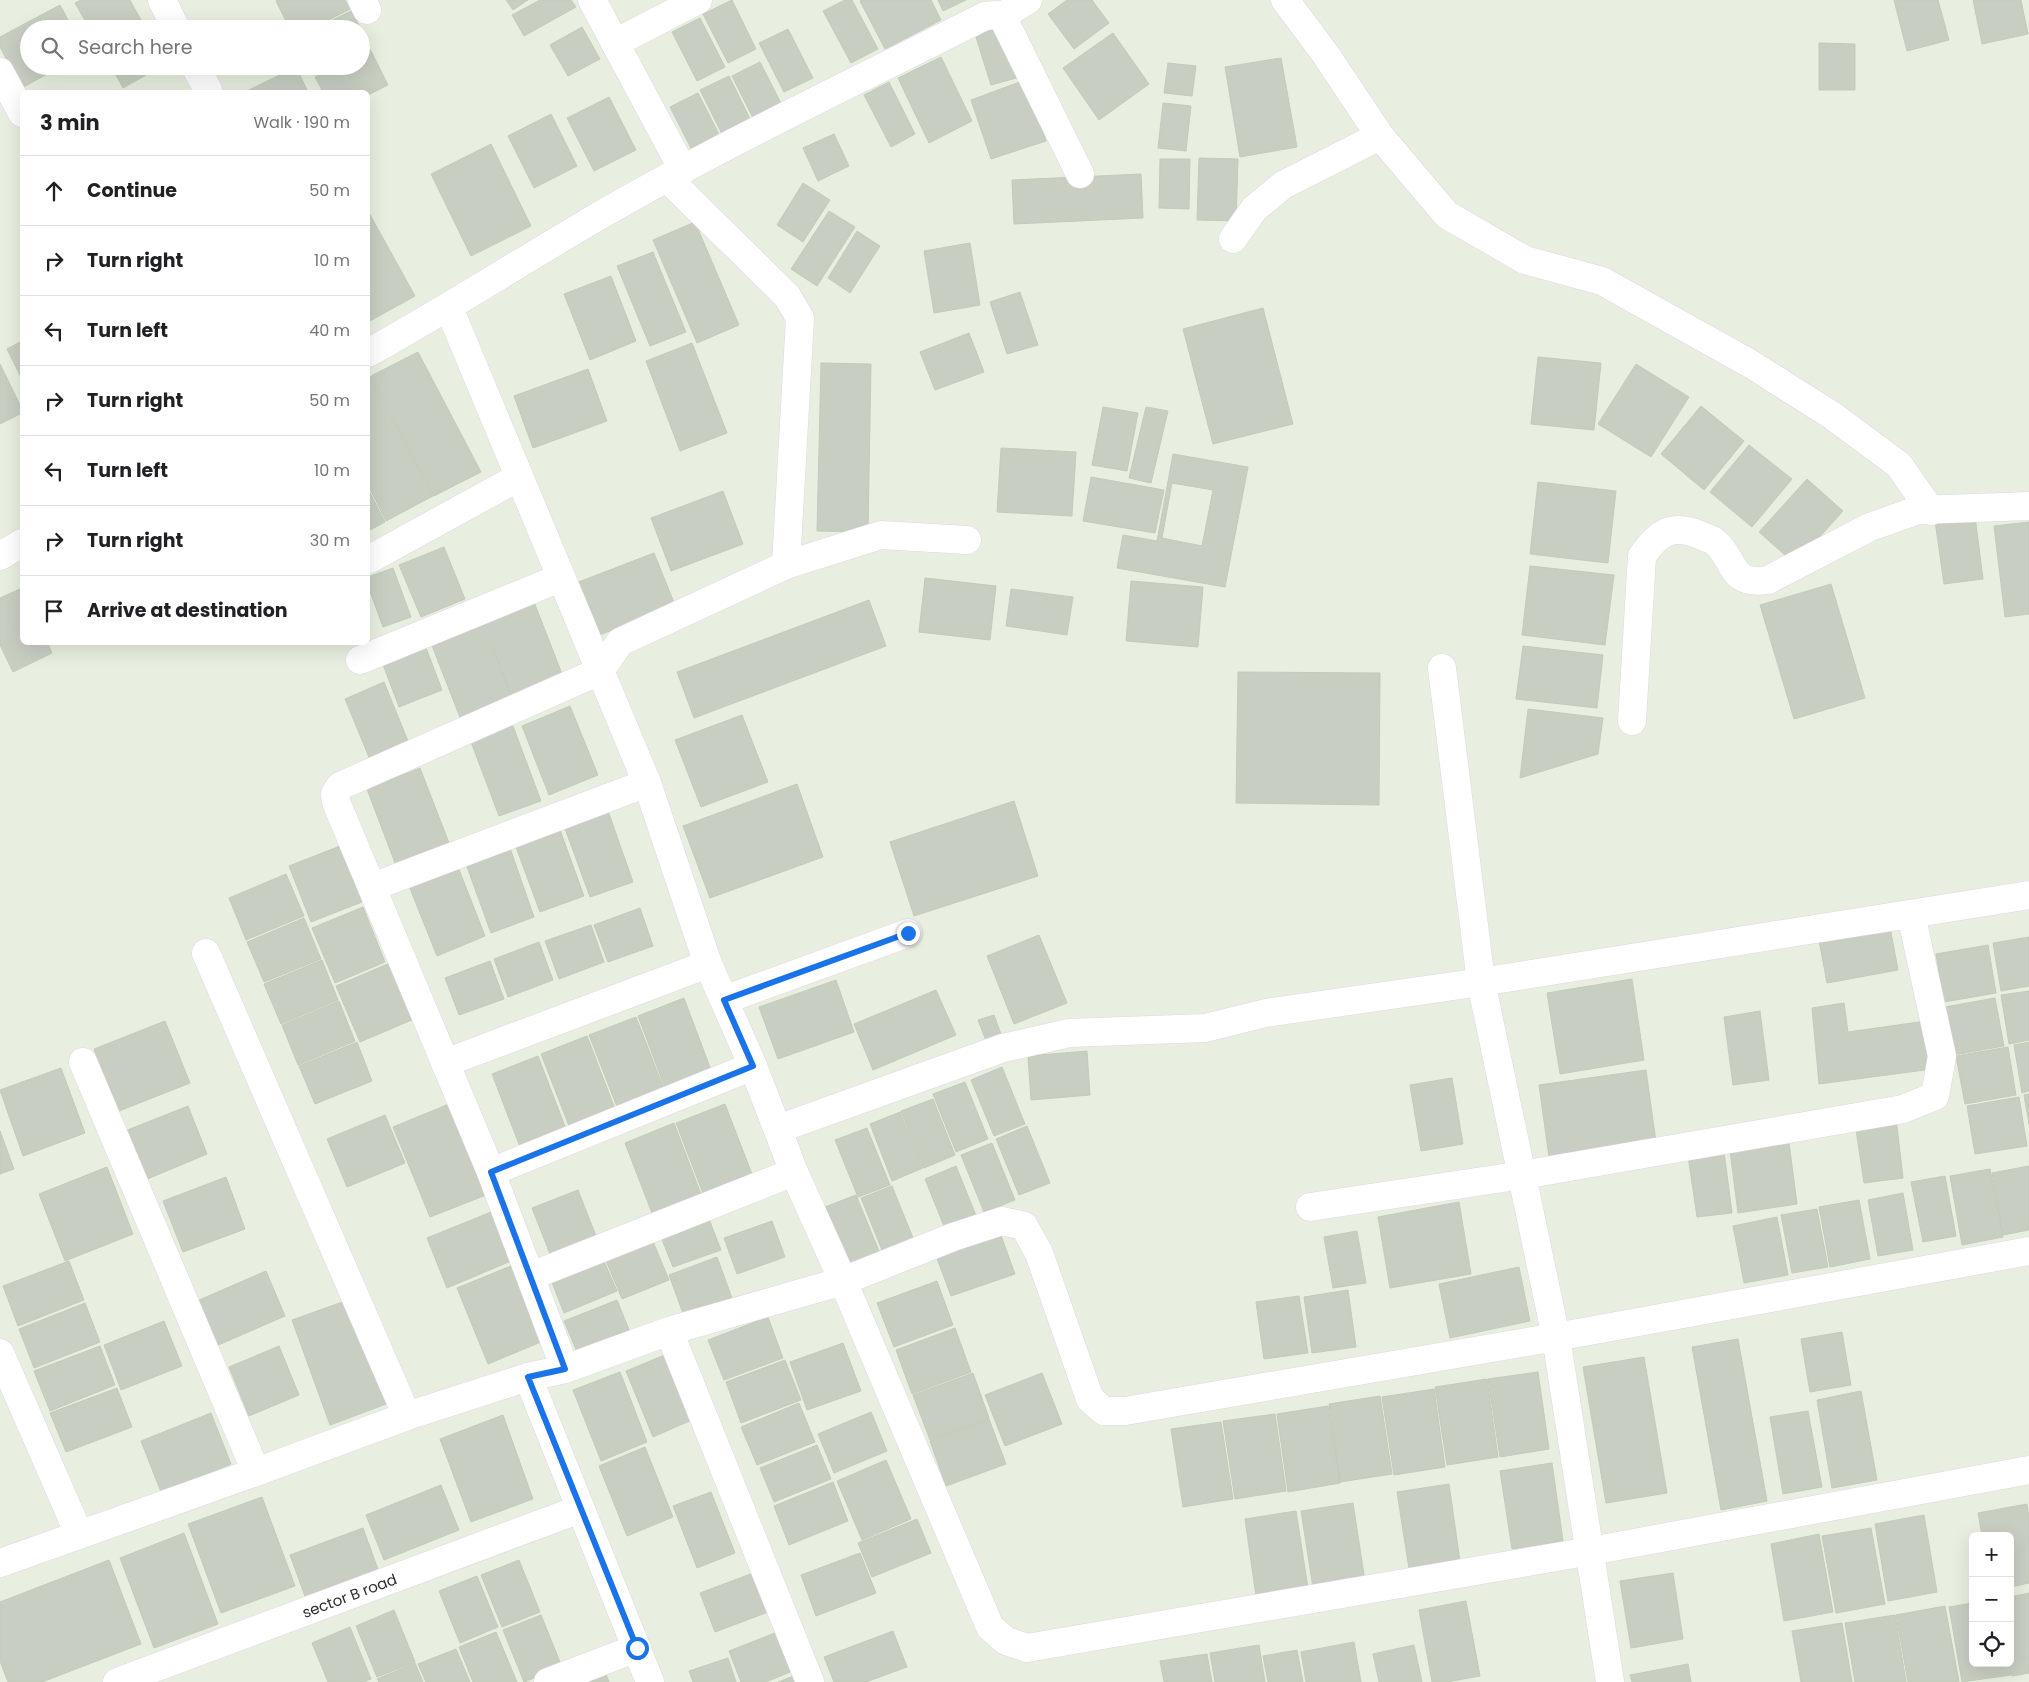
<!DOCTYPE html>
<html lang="en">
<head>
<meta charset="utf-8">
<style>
	:root { --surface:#fff; --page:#f2f2f2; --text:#202124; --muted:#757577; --line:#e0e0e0 }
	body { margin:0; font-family:Poppins,sans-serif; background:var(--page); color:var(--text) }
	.controls { position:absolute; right:15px; bottom:15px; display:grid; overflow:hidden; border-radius:8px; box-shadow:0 5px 20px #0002 }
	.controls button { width:45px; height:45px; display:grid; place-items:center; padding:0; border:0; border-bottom:1px solid var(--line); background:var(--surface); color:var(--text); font:25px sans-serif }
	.stop { position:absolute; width:15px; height:15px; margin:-11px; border:4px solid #1a73e8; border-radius:50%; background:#fff }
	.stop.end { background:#1a73e8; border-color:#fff; box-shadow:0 1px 5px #0008 }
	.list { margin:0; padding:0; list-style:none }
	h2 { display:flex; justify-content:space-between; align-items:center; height:65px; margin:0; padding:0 20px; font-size:21px }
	h2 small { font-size:16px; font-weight:400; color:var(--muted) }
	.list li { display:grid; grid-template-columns:32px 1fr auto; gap:15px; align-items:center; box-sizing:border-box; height:70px; padding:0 20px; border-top:1px solid var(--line) }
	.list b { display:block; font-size:19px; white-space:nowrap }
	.list em { font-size:16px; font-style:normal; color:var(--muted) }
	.icon { flex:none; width:28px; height:28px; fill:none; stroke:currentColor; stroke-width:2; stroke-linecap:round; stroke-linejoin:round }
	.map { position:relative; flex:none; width:2029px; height:1682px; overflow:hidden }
	.search { position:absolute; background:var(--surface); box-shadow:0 5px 20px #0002; left:20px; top:20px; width:350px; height:55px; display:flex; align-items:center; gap:12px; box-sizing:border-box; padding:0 18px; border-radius:28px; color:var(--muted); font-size:19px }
	.panel { position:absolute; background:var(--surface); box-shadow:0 5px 20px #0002; left:20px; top:90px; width:350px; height:555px; border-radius:8px }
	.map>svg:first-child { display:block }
	.building { fill:#c8cec2; stroke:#c1ccb9; fill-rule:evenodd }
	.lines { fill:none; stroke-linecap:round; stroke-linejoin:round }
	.minor-casing { stroke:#e1d5e7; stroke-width:29 }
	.minor { stroke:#fff; stroke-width:28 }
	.route { stroke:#1a73e8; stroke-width:6 }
	.labels { text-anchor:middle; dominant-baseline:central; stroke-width:4.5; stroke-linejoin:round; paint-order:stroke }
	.street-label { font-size:15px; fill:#2e2e2e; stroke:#fff }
</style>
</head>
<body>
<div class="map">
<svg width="2029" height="1682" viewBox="0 0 2029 1682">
	<rect width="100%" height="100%" fill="#e8efe0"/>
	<path class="building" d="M81,0H130L146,29H90L75,3Z
		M278,0H345L350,9L311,29H290L276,1Z
		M506,0H528L513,10Z
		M540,0H571L576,7L524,36L512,15Z
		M732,0L756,49L728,63L703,14Z
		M845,0H852L878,49L851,63L823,11Z
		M863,0H931L941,20L885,49L860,1Z
		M938,0H966L943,11Z
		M1067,0H1092L1109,23L1074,49L1048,14Z
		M1894,0H1938L1949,40L1907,51Z
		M1973,0H2021L2028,34L1982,44Z
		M60,5L73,29H29V66H61L22,88L0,47V37Z
		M351,11L361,29H315Z
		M700,18L725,67L697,81L672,32Z
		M1003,22L1020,77L991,85L974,31Z
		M582,27L600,59L568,76L550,45Z
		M788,29L813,78L784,92L759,43Z
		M361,30L370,47L361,51Z
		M1113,33L1149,84L1099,120L1063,68Z
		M1819,43L1855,44V90H1819Z
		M370,49L388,85L368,95V92H323L315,77L336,66H361V54Z
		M941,57L972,121L929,143L898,78Z
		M1281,58L1297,147L1240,157L1225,67Z
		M760,62L785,111L757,126L732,76Z
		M1168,63L1196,66L1192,96L1164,93Z
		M111,66H162L123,88Z
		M310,66H331L314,75Z
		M296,67L308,92H245Z
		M729,76L753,125L725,140L700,90Z
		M1025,80L1046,141L991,159L971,100Z
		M889,82L915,134L891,147L864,95Z
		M698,93L723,142L695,156L670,107Z
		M609,97L636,150L594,171L567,118Z
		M1163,103L1191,106L1186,151L1158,148Z
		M551,114L577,166L534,188L508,136Z
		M834,134L849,166L818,181L803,148Z
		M491,144L531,226L471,256L431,174Z
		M1199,158L1238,159L1236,221L1197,220Z
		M1160,159H1190L1189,209L1159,208Z
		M1141,174L1143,218L1014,224L1012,180Z
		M803,183L830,200L803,242L777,225Z
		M368,211L415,296L368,322Z
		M829,211L855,227L817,286L791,269Z
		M695,222L739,325L697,343L653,240Z
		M857,231L880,246L850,293L828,278Z
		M970,243L980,305L934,313L924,251Z
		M653,252L686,332L650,346L617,266Z
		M611,276L636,341L590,360L564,294Z
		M1020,292L1038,345L1007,354L990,302Z
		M1263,308L1293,424L1213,444L1183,329Z
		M969,333L984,372L935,390L920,352Z
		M22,341V379L7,349Z
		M692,343L727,433L680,451L646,361Z
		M418,352L481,472L434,496L371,376Z
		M1538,357L1601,363L1594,430L1531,424Z
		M821,363L871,364L868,532L817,531Z
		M0,364L22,409V413L0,424Z
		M1636,364L1689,397L1651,457L1598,424Z
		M588,369L607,421L533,448L514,396Z
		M370,376L433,496L386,521L368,485V377Z
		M1701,406L1744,441L1704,490L1661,454Z
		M1103,407L1138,413L1127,471L1092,465Z
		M1146,407L1168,411L1151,483L1129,478Z
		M1749,445L1792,479L1752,527L1710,492Z
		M1001,448L1076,452L1072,516L997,512Z
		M1173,454L1248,467L1225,587L1117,568L1123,535L1157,541ZM1172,483L1213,490L1202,546L1162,538Z
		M1091,477L1164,490L1155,533L1083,521Z
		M1807,479L1843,511L1795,564L1759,532Z
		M1538,482L1616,491L1608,563L1530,554Z
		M368,489L385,522L368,531Z
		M723,491L743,544L671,571L651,518Z
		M1975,516L1983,579L1944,584L1935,521Z
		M2029,522V614L2005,617L1994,526Z
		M444,547L465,599L421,617L399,565Z
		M654,553L675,605L597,636L576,583Z
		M1530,566L1614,575L1605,645L1522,635Z
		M393,568L411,617L383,627L368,586V577Z
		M925,578L996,586L990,640L919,632Z
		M1131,581L1203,587L1198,647L1126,641Z
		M1831,584L1865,698L1794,719L1760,605Z
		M20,589L22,593V642H47L52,653L13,672L0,645V598Z
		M1011,589L1073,597L1067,635L1006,626Z
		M869,600L886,646L694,718L677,672Z
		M534,602L564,679L513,699L483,622Z
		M482,623L513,699L461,720L431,643Z
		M425,645L442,690L399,707L382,662Z
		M1523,646L1603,655L1597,708L1516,699Z
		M1238,672L1380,673L1379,805L1236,803Z
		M384,682L412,751L373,767L345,699Z
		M570,706L598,775L549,795L522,726Z
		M1528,709L1603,718L1598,754L1520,778Z
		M742,715L768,782L701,807L675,740Z
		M513,726L541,801L499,816L471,742Z
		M420,768L449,843L395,863L367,789Z
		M797,784L823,857L710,898L683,826Z
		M1014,801L1038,876L914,916L890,842Z
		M607,808L633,882L590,897L563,823Z
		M560,830L584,896L540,912L516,847Z
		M340,846L362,902L311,922L289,866Z
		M510,848L534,917L491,933L466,864Z
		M458,867L485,936L437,956L409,886Z
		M286,874L304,916L246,940L229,898Z
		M363,907L385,962L335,983L312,928Z
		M640,908L653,946L608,962L594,925Z
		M304,918L321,959L264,982L247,942Z
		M1889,922L1898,970L1827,983L1818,935Z
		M591,925L604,962L559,979L545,941Z
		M1039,935L1067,1003L1014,1024L987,956Z
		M2029,937V986L2001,991L1993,943Z
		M539,942L553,980L508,997L494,959Z
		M1988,945L1996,993L1944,1002L1936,954Z
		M322,960L338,1000L281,1024L264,984Z
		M490,961L504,999L459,1015L445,978Z
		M390,963L414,1019L360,1042L336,986Z
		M1632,979L1644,1060L1560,1074L1547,993Z
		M836,980L854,1032L778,1059L759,1007Z
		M936,990L956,1035L873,1070L854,1024Z
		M2029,991V1040L2009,1044L2001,995Z
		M684,998L711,1070L665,1088L638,1016Z
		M1995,998L2004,1046L1953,1055L1945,1007Z
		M339,1001L355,1041L298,1065L282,1025Z
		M1844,1003L1848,1032L1926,1021L1932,1069L1819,1084L1812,1008Z
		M1760,1011L1769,1080L1733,1085L1724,1017Z
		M994,1015L1005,1045L990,1051L978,1020Z
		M636,1017L664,1089L617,1107L589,1035Z
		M165,1021L190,1083L119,1111L94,1049Z
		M587,1036L615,1109L569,1126L541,1054Z
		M357,1042L372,1081L315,1104L299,1066Z
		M2029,1042V1091L2022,1093L2014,1045Z
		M2008,1047L2016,1095L1965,1104L1956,1056Z
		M1087,1051L1090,1095L1031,1100L1028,1056Z
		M538,1056L566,1129L520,1147L492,1074Z
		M1002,1067L1025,1124L994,1136L971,1080Z
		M61,1068L85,1133L23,1156L0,1090Z
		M1646,1070L1656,1142L1549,1157L1539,1085Z
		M1452,1078L1463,1144L1421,1151L1410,1085Z
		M965,1082L988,1139L956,1152L933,1094Z
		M2029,1094V1124L2024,1095Z
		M2019,1097L2027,1146L1975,1154L1967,1106Z
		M933,1099L955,1155L924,1168L901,1111Z
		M449,1104L486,1195L430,1217L393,1127Z
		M725,1104L755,1182L706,1201L676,1123Z
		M188,1106L207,1154L145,1180L125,1131Z
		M900,1112L923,1168L892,1181L870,1124Z
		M385,1115L405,1163L347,1187L327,1139Z
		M1896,1118L1903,1178L1864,1183L1855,1123Z
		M674,1123L704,1202L655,1221L625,1143Z
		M1027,1126L1050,1183L1019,1195L996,1139Z
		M867,1128L890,1185L858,1197L835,1140Z
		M0,1131L14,1169L0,1174Z
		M1788,1135L1797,1204L1738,1213L1729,1143Z
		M992,1143L1015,1200L984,1212L961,1155Z
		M1723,1144L1732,1213L1697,1217L1687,1149Z
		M956,1166L979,1223L948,1236L925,1179Z
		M2029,1166V1230L2003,1235L1992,1173Z
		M107,1167L133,1234L65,1261L39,1194Z
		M1990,1169L2003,1237L1962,1245L1950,1176Z
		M1945,1176L1956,1236L1923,1242L1911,1182Z
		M226,1177L245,1229L183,1252L163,1201Z
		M892,1186L915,1243L884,1255L861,1198Z
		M578,1190L598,1241L552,1259L532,1208Z
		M1903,1193L1913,1250L1878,1256L1868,1200Z
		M856,1195L879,1251L848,1264L825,1207Z
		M1859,1200L1870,1259L1830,1267L1819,1207Z
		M1459,1202L1471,1274L1390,1288L1378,1217Z
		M1817,1209L1828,1267L1792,1273L1781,1215Z
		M491,1212L511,1261L447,1288L427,1238Z
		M707,1214L721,1250L673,1267L659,1232Z
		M1777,1217L1788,1275L1744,1283L1733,1226Z
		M772,1221L785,1257L737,1274L724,1238Z
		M999,1230L1015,1274L951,1296L935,1253Z
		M1357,1231L1366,1283L1333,1288L1324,1237Z
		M649,1232L669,1280L622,1299L602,1251Z
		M601,1254L617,1291L564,1313L549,1275Z
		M717,1257L732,1298L684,1316L669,1275Z
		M69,1261L84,1300L18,1326L3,1286Z
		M518,1263L548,1339L488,1364L457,1288Z
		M1519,1267L1530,1321L1450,1338L1439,1284Z
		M266,1271L285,1316L216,1346L197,1301Z
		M937,1281L953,1325L894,1347L877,1303Z
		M1348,1290L1356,1347L1312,1353L1304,1297Z
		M1299,1296L1308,1353L1264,1359L1256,1302Z
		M348,1300L386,1404L330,1425L292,1320Z
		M617,1300L632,1337L580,1359L564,1321Z
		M85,1303L100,1342L34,1368L19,1329Z
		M768,1317L783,1358L724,1380L708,1340Z
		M164,1321L182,1366L121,1390L104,1345Z
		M955,1328L971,1372L912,1394L896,1350Z
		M1842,1332L1851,1385L1810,1392L1801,1339Z
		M1738,1339L1767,1501L1721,1510L1692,1347Z
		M843,1343L861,1391L807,1410L790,1362Z
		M100,1346L115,1385L50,1411L34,1371Z
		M279,1346L299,1395L249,1416L229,1367Z
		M667,1354L694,1419L653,1437L626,1371Z
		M1644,1357L1667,1493L1606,1503L1583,1367Z
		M785,1360L801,1400L741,1423L726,1382Z
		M620,1372L647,1442L601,1461L573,1390Z
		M1538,1372L1549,1449L1500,1457L1488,1379Z
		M973,1373L989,1418L930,1440L913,1395Z
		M1042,1373L1062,1424L1005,1446L985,1395Z
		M1487,1379L1498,1457L1447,1465L1435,1387Z
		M117,1388L132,1427L66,1452L50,1413Z
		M1434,1389L1445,1467L1394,1475L1382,1397Z
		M1861,1391L1877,1480L1832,1488L1817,1400Z
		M1380,1396L1392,1474L1340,1482L1329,1404Z
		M799,1403L815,1442L757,1465L741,1427Z
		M1328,1406L1340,1483L1288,1492L1277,1414Z
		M1808,1411L1822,1487L1783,1494L1770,1417Z
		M871,1412L887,1451L834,1473L818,1434Z
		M211,1413L231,1464L161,1492L141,1441Z
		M1275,1414L1286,1491L1235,1499L1223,1421Z
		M503,1415L533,1499L471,1522L440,1439Z
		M989,1419L1006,1464L946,1486L930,1441Z
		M1221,1422L1233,1499L1183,1507L1171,1429Z
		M817,1445L831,1479L774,1502L760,1468Z
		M645,1447L673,1517L627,1536L599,1466Z
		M886,1460L911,1519L862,1540L837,1481Z
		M1552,1463L1563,1541L1512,1549L1500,1471Z
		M833,1482L848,1521L789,1545L774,1506Z
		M1449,1484L1460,1561L1409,1569L1397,1492Z
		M441,1485L459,1530L384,1560L366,1515Z
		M711,1492L735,1553L697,1568L673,1506Z
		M262,1497L295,1586L221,1613L188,1524Z
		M1353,1503L1365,1581L1313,1588L1301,1511Z
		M2027,1504L2029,1517V1583L2010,1587V1536H1982L1978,1513Z
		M1296,1511L1308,1588L1256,1596L1245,1519Z
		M1924,1515L1937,1592L1888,1601L1875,1524Z
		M917,1519L931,1553L872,1577L858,1543Z
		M363,1528L379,1572L306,1599L290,1555Z
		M1871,1528L1885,1604L1836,1613L1822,1536Z
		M184,1533L218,1624L154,1648L120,1558Z
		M1819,1534L1833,1612L1784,1621L1771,1544Z
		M860,1553L876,1593L816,1616L801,1575Z
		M109,1560L141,1644L42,1682H8L0,1661V1602Z
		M519,1560L540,1612L502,1627L481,1575Z
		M756,1572L771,1611L715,1632L700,1593Z
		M1673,1573L1683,1639L1631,1648L1620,1581Z
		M477,1576L498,1627L460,1643L439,1591Z
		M2029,1593V1673L2012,1676L2010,1663V1597Z
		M1466,1601L1480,1676L1447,1682H1432L1419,1610Z
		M1973,1603V1663H2009L2011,1675L1962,1682L1949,1607Z
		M1945,1606L1959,1682H1908L1896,1615Z
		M394,1610L415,1662L377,1677L356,1626Z
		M541,1615L562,1667L524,1682L503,1630Z
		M1895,1615L1906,1682H1855L1845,1623Z
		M1842,1623L1852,1682H1801L1792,1631Z
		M350,1627L371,1679L364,1682H328L312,1643Z
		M780,1631L795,1670L766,1682H741L729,1651Z
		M893,1631L907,1667L866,1682H834L824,1657Z
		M496,1632L517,1682H473L459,1647Z
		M1354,1642L1361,1682H1306L1301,1652Z
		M1259,1645L1265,1682H1215L1210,1653Z
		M1414,1645L1422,1682H1379L1373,1654Z
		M456,1649L470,1682H426L418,1664Z
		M1297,1650L1303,1682H1268L1263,1656Z
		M1207,1654L1212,1682H1164L1160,1661Z
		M728,1658L736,1682H693L689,1671Z
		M415,1663L423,1682H379L377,1679Z
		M1688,1664L1691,1682H1632L1630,1675Z
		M604,1669L609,1682H568Z
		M796,1675L798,1682H778Z"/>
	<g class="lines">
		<g class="minor-casing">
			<g id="minor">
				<path d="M162,0L176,29"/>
				<path d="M362,0L367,10"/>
				<path d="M592,0L683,170"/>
				<path d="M1285,0L1326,55L1380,136L1447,215L1525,260L1602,281L1749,363L1830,414L1899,465L1931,511"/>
				<path d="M1001,17L1028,0"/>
				<path d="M615,43L698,0"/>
				<path d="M195,66L208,90"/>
				<path d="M0,72L22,113"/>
				<path d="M668,179L787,296L800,318L786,565"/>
				<path d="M1233,239L1254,209L1283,185L1380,136"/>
				<path d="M449,308L647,783L708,964L753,1066L794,1172L843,1281L990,1627L1006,1641L1027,1648L1591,1551L2029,1470"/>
				<path d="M368,353C444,311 517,264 592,220C719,146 853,83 985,16L996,15L1004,20L1080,174"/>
				<path d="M0,556L22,543"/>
				<path d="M368,560L519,477"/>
				<path d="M360,660L560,578"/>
				<path d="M1442,668L1481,982L1556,1337L1610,1682"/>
				<path d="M1632,721L1642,556C1658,533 1672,523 1700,535C1704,537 1710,539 1714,541C1737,560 1728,586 1768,580L1870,527L1918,510L2029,506"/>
				<path d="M372,887L647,783"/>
				<path d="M206,953L407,1416"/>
				<path d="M724,1000L908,933"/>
				<path d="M83,1062L256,1472"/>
				<path d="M445,1063L708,964"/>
				<path d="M778,1129L1003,1048L1069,1033L1205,1028L1266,1013L1481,982L2029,895"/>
				<path d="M491,1172L753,1066"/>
				<path d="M1310,1207L1523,1175L1903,1109L1935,1096L1942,1056L1911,914"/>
				<path d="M531,1276L794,1172"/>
				<path d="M669,1331L810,1682"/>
				<path d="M0,1353L79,1534"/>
				<path d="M565,1369L491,1172L336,802L335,794L340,786L600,671L620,642L786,565L881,535L967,540"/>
				<path d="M528,1377L650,1682"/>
				<path d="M0,1563L256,1472L407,1416L528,1377L565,1369L669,1331L843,1281L953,1237L1002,1221L1024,1226L1039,1253L1090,1399L1104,1411H1125L1556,1337L2029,1251"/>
				<path id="s1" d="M117,1682L580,1509"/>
				<path d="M548,1682L637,1648"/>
			</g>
		</g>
		<use href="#minor" class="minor"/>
	</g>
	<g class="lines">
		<path class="route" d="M637,1648L528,1377L565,1369L491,1172L753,1066L724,1000L908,933"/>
	</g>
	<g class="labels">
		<g class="street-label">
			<text stroke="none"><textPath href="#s1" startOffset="248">sector B road</textPath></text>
		</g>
	</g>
</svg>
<div class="controls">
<button>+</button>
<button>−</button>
<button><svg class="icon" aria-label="locate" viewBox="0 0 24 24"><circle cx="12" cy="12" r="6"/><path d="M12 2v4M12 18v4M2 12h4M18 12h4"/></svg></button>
</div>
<div class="stop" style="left:637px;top:1648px"></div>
<div class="stop end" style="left:908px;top:933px"></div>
<div class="search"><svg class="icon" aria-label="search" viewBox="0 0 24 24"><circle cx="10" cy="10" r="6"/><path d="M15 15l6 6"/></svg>Search here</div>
<section class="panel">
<h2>3 min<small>Walk · 190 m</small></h2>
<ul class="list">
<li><svg class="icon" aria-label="ahead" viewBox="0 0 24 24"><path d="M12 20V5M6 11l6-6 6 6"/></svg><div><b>Continue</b></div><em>50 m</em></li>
<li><svg class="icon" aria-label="right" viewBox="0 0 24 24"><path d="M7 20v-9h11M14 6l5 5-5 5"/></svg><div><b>Turn right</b></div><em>10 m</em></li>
<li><svg class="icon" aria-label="left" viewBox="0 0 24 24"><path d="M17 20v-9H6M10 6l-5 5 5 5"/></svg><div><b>Turn left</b></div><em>40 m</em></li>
<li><svg class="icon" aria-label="right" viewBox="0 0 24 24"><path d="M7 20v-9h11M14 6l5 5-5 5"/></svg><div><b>Turn right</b></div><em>50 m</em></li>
<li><svg class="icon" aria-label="left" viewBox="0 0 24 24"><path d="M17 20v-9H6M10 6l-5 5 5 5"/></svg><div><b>Turn left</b></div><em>10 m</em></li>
<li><svg class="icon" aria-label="right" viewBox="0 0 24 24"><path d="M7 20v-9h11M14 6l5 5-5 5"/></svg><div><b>Turn right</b></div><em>30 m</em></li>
<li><svg class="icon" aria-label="arrive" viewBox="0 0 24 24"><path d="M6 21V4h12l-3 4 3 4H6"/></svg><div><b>Arrive at destination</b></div></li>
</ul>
</section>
</div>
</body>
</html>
